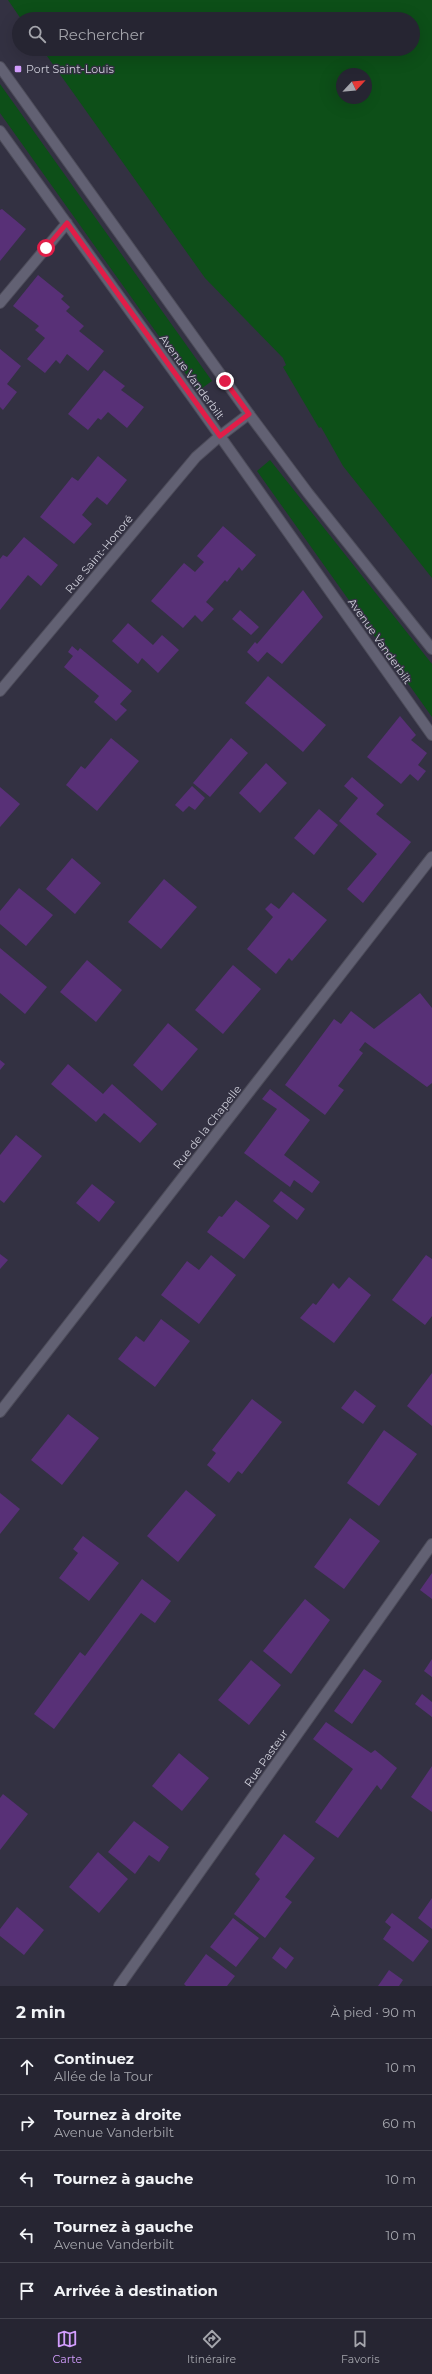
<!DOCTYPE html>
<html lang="fr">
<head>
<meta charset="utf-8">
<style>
	:root { --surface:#262532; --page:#32313e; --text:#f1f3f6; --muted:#a4a5ac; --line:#42424d; --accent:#d29dfd }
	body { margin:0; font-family:Montserrat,sans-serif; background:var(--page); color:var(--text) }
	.compass { position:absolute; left:336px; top:68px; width:36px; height:36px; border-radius:50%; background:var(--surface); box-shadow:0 4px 16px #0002; rotate:64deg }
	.stop { position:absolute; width:12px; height:12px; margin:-9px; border:3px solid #e11d48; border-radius:50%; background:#fff }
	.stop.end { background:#e11d48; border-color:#fff; box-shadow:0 1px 4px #0008 }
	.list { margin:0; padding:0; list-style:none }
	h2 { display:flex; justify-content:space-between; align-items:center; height:52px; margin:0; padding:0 16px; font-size:17px }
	h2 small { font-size:13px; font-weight:400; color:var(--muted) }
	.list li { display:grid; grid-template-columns:26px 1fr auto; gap:12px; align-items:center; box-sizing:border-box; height:56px; padding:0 16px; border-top:1px solid var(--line) }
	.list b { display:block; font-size:15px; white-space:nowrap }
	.list p { margin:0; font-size:13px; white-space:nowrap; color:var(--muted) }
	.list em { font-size:13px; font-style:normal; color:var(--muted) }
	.icon { flex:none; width:22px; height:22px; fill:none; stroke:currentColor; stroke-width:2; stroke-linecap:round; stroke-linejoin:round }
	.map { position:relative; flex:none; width:432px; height:1986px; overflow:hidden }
	.search { position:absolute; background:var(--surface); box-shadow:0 4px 16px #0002; left:12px; right:12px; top:12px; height:44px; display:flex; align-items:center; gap:10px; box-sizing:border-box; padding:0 14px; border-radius:22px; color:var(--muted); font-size:15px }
	.sheet { height:332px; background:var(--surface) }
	nav { display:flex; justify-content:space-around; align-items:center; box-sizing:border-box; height:56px; border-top:1px solid var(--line); background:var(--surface); font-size:11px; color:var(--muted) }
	nav a { display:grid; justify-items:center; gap:2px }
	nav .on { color:var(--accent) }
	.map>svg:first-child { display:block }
	.green { fill:#0d4f18; fill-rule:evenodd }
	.building { fill:#583077 }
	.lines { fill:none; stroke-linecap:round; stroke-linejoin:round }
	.lane-casing { stroke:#4d4c5a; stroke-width:12 }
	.street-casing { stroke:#4d4c5a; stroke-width:12 }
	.lane { stroke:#626173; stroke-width:10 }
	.street { stroke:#626173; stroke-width:10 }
	.route { stroke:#e11d48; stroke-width:5 }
	.poi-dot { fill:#d29dfd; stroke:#333142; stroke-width:1.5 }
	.labels { text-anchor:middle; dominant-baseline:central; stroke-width:3; stroke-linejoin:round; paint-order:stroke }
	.poi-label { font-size:11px; fill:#d0d0db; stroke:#333142; text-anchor:start }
	.street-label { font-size:11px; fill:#d0d0db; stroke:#333142 }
</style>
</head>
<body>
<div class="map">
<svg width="432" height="1986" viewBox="0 0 432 1986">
	<rect width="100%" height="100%" fill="#333142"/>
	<path class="green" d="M8,0H432V578L343,466L321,427L319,428L283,367L286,365L283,358L205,278L42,49H413V19H21ZM342,74H366V98H342Z
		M0,84L212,381L198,391L0,113Z
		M270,460L432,664V717L257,471Z"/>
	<path class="building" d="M2,209L26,229L0,261V210Z
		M38,275L64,296L61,299L70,307L66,311L84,326L79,331L104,351L88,371L67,354L60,364L56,360L45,373L27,359L45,338L35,330L39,326L13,306Z
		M0,349L21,366L7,384L17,392L3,410L0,407Z
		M104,370L125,386L121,390L144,407L127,428L108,412L101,420L98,418L88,430L68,414Z
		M98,456L127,480L107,505L97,497L89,506L82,515L92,524L74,544L40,517L72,477L78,481Z
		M223,526L256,555L242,571L239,567L227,582L225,580L206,602L214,609L202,622L195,615L183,628L151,601L184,563L195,572L204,562L197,556Z
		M24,537L58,565L41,586L28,575L0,610V559L3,555L7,557Z
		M303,590L323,617L282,664L267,652L258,662L247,652L255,642L257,644Z
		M240,610L259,627L251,635L232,619Z
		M128,623L153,645L162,635L179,650L158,673L142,658L138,664L112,641Z
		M72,646L78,651L80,648L132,691L120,704L127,710L116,721L94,702L99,696L64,667L73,656L68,652Z
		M268,676L326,725L303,752L245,703Z
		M400,716L416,735L411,740L427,753L418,765L426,771L418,781L410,774L401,784L367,757Z
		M111,738L139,761L97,811L66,785L81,766L85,769Z
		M231,738L248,753L210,797L193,783Z
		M266,763L287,783L260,813L239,793Z
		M352,777L384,805L376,814L411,842L363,903L347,889L377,854L339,821L358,798L344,786Z
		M192,786L205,798L195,810L189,806L183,812L175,805Z
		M0,787L20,804L0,827Z
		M319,809L338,825L314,855L294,838Z
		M72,858L101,883L75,914L46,889Z
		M164,879L197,907L161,949L128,922Z
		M19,888L53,915L26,946L0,924V911Z
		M293,892L327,920L292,961L289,958L276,974L247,949L273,917L265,909L271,903L279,909Z
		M0,948L47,987L25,1014L0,993Z
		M87,960L122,990L96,1022L60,992Z
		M233,965L261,989L223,1034L195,1010Z
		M420,993L432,1008V1083L427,1087L365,1042L359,1050L363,1053L338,1086L344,1090L325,1115L285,1085L334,1019L341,1024L351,1011L374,1029Z
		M168,1023L198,1049L162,1091L133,1065Z
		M0,1060L5,1064L0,1070Z
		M68,1064L103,1094L112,1084L157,1124L140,1143L104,1113L96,1122L51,1084Z
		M270,1089L310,1120L284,1155L320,1182L312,1193L294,1180L290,1187L244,1153L277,1109L262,1099Z
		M16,1135L42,1156L4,1203L0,1200V1155Z
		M92,1184L115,1202L99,1222L76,1203Z
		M281,1191L305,1209L297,1220L273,1201Z
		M236,1200L270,1226L244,1259L207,1232L219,1216L222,1217Z
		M0,1254L8,1260L0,1269Z
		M211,1255L236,1275L199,1324L161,1295L187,1261L199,1270Z
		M426,1255L432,1259V1316L425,1325L392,1300Z
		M349,1277L371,1295L334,1343L300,1318L313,1303L316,1305L333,1283L339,1289Z
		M161,1319L190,1341L155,1387L118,1359L136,1336L144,1342Z
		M432,1373V1426L407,1406Z
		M355,1390L376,1406L363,1424L341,1408Z
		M252,1399L282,1422L242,1474L238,1471L229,1483L207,1465L216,1453L212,1450Z
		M68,1414L99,1438L62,1485L31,1460Z
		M384,1430L417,1454L379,1506L347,1483Z
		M186,1490L216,1515L178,1562L147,1536Z
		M0,1493L20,1509L0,1534Z
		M350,1518L380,1541L344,1589L314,1567Z
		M83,1536L119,1563L89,1601L59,1578L78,1553L73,1549Z
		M432,1573V1599L420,1590Z
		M142,1579L171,1601L155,1623L141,1613L54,1729L34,1714L80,1652L85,1656Z
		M305,1599L330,1620L291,1674L263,1651Z
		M432,1659V1677L424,1671Z
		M251,1660L281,1685L249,1725L218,1700Z
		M364,1669L382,1681L352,1724L334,1711Z
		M422,1694L432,1702V1717L415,1704Z
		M326,1722L371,1753L375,1750L397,1768L381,1790L377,1785L338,1838L315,1822L353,1769L313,1739Z
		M179,1753L209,1778L182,1811L152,1786Z
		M432,1766V1812L411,1797Z
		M3,1794L28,1814L0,1850V1798Z
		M134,1821L169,1847L159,1862L149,1855L135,1874L108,1852Z
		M284,1834L315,1858L285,1897L292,1902L265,1938L234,1914L260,1879L255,1874Z
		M98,1852L128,1879L99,1913L69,1887Z
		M432,1898V1929L418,1918Z
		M17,1907L44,1930L24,1955L0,1936V1929Z
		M392,1913L429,1941L413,1962L383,1939L391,1927L385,1922Z
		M233,1918L259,1938L236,1967L210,1947Z
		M280,1947L294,1958L286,1969L272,1958Z
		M206,1954L235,1976L227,1986H186L184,1984Z
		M389,1970L403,1980L399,1986H378Z"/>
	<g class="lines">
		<g class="lane-casing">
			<path id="lane" d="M220,436L249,414"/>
		</g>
		<g class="street-casing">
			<path id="street" d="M0,67L249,414L308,493L432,649
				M0,131L195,401L432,735
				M0,303L67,223
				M0,691L196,457L220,436
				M0,1412L432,857
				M119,1986L432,1544"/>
		</g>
		<use href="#lane" class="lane"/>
		<use href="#street" class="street"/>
	</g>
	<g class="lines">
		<path class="route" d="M46,248L67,223L220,436L249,414L225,381"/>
	</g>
	<rect class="poi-dot" x="14" y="65" width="8" height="8" rx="2"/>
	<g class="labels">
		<g class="poi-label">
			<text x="26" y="69">Port Saint-Louis</text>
		</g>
		<g class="street-label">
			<text transform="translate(192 377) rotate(54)">Avenue Vanderbilt</text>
			<text transform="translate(99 554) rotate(-50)">Rue Saint-Honoré</text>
			<text transform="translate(380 641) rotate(55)">Avenue Vanderbilt</text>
			<text transform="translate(207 1127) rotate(-52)">Rue de la Chapelle</text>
			<text transform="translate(266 1758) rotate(-55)">Rue Pasteur</text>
		</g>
	</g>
</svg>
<svg class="compass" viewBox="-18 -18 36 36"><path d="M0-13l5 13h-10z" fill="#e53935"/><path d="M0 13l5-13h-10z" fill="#a4a5ac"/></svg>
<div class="stop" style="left:46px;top:248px"></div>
<div class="stop end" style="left:225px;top:381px"></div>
<div class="search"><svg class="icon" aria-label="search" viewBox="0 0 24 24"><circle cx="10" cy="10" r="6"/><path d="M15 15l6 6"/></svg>Rechercher</div>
</div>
<section class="sheet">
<h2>2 min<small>À pied · 90 m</small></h2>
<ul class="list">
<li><svg class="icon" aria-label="ahead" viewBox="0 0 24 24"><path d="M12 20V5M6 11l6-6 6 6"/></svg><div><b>Continuez</b><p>Allée de la Tour</p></div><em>10 m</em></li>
<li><svg class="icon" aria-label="right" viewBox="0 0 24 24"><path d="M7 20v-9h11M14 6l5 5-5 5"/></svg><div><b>Tournez à droite</b><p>Avenue Vanderbilt</p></div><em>60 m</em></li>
<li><svg class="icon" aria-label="left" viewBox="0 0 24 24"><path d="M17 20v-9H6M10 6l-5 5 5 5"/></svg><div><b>Tournez à gauche</b></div><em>10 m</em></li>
<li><svg class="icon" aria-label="left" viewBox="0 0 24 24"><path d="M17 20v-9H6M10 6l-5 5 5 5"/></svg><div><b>Tournez à gauche</b><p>Avenue Vanderbilt</p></div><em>10 m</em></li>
<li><svg class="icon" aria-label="arrive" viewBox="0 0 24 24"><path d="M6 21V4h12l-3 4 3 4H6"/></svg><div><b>Arrivée à destination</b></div></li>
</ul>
</section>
<nav>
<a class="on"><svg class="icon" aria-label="map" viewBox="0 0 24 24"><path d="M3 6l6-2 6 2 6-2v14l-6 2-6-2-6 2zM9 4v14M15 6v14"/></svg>Carte</a>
<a><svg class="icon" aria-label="directions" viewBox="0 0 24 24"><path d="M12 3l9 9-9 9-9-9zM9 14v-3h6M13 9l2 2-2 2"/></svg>Itinéraire</a>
<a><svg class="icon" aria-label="saved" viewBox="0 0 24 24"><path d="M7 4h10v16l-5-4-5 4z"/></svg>Favoris</a>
</nav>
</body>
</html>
